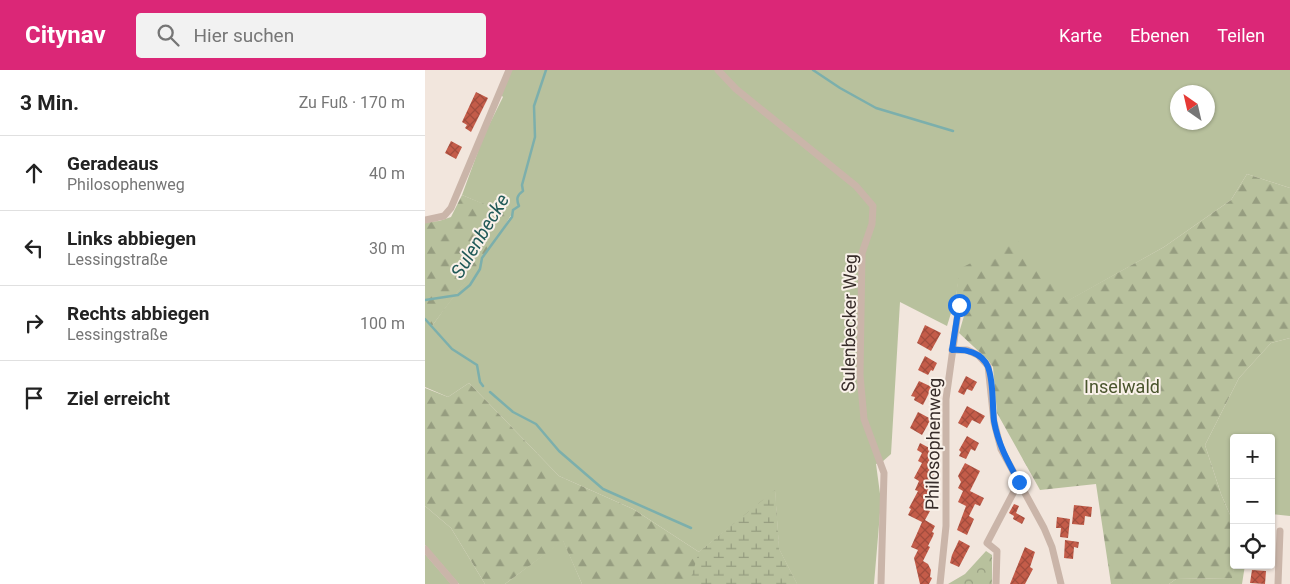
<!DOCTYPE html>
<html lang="de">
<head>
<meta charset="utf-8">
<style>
	:root { --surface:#fff; --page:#f2f2f2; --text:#222; --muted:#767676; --line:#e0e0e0; --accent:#db2777 }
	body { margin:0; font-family:Roboto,sans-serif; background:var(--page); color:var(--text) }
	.controls { position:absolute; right:15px; bottom:15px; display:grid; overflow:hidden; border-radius:5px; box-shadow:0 1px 4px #0004 }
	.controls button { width:45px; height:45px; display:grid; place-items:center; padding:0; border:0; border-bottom:1px solid var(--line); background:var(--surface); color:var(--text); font:25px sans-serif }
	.compass { position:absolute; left:745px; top:15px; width:45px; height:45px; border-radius:50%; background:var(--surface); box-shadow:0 1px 4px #0004; rotate:326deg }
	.stop { position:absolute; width:15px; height:15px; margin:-11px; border:4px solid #1a73e8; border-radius:50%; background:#fff }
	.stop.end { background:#1a73e8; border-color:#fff; box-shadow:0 1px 5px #0008 }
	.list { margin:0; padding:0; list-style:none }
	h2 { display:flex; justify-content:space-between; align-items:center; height:65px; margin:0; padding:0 20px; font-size:21px }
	h2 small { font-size:16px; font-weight:400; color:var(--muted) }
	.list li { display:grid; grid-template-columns:32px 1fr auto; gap:15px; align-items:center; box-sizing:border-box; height:75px; padding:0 20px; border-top:1px solid var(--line) }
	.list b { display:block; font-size:19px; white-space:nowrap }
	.list p { margin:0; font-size:16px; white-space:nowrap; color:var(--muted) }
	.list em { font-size:16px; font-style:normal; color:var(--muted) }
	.icon { flex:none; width:28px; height:28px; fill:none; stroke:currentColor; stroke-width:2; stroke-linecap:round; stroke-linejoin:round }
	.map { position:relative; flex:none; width:865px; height:514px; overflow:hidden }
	header { display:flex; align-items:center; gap:30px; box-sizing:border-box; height:70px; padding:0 25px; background:var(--accent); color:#fff }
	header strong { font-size:24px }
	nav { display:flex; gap:28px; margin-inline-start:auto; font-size:18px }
	.search { width:350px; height:45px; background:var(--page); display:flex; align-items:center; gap:12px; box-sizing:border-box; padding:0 18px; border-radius:5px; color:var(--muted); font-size:19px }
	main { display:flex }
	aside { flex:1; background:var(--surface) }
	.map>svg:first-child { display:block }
	.green { fill:#b8c19d; fill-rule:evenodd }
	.forest { fill:url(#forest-firs) }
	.wetland { fill:url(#wetland-marsh) }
	.park { fill:url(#park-crowns) }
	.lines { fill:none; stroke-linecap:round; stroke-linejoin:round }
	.stream { stroke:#7cafac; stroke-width:2.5 }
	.building { fill:url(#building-cross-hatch) }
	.street { stroke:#cab5a9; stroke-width:7 }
	.route { stroke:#1a73e8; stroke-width:6 }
	.labels { text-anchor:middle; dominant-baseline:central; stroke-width:4; stroke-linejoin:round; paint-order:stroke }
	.street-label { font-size:18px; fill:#372c29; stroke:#f9f1e9 }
	.park-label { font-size:18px; fill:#4a552d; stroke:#f9f1e9 }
	.water-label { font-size:19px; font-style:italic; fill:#1f5857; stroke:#f9f1e9 }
</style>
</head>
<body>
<header>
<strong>Citynav</strong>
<div class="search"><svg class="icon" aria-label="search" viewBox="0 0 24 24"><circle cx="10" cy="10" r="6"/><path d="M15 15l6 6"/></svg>Hier suchen</div>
<nav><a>Karte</a><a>Ebenen</a><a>Teilen</a></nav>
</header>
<main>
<aside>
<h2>3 Min.<small>Zu Fuß · 170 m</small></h2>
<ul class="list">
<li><svg class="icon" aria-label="ahead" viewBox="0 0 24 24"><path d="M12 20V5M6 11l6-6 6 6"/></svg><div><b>Geradeaus</b><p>Philosophenweg</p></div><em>40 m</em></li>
<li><svg class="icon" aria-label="left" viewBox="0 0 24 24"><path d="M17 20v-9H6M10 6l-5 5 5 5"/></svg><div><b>Links abbiegen</b><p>Lessingstraße</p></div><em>30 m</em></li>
<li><svg class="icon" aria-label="right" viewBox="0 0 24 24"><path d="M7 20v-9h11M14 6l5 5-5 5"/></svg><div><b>Rechts abbiegen</b><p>Lessingstraße</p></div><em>100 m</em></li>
<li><svg class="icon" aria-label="arrive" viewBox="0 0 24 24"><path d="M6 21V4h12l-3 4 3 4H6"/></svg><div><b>Ziel erreicht</b></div></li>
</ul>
</aside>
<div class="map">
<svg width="865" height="514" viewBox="0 0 865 514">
	<defs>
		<pattern id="forest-firs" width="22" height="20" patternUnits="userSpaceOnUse" patternTransform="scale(1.25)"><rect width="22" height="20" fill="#b8c19d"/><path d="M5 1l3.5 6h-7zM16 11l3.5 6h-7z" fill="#969d80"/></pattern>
		<pattern id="wetland-marsh" width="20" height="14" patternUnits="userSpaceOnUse" patternTransform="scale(1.25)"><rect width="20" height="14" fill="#b8c19d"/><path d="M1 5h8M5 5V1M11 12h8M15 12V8" fill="none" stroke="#969d80"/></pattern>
		<pattern id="park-crowns" width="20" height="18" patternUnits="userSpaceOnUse" patternTransform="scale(1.25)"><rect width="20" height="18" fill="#b8c19d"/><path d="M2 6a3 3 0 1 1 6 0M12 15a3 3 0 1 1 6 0" fill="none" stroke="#969d80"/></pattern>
		<pattern id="building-cross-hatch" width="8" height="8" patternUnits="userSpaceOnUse" patternTransform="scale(1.25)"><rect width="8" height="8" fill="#c45c49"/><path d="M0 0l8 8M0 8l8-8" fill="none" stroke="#a04c3d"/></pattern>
	</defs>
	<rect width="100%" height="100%" fill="#f2e6dd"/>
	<path class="green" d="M87,0H865V118L822,104L806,130L739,177L641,232L535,199L531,227L522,256L475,232L466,384L457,392L451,394L456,431L449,514H372L354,479L350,421L274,482L208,439L134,406L44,313L23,327L0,317V249L7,256C33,219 63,184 86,146L37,125L59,65L78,27L76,25ZM752,22H782V52H752Z
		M865,268V446L846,444V368H809V454L796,424L780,375L814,308L846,273Z
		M0,436L26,458L60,514H34L0,475Z
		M138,470L157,514H80Z
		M0,484L26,514H0Z
		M810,495H820L817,514H744L751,509L806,508Z"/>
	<path class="forest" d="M822,104L865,118V268L846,273L814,308L780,375L796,424L809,454L810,495L807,508L751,509L744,514H686L671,414L615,420L572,343L568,297L563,290L534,263L543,232L531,227L534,199L592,170L642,231L739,177L806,130Z
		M37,125L86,145C65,183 33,220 7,256L0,249V152L14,151L26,147Z
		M44,313L134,406L208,439L274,482L350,420L354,479L372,514H157L138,471L80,514H60L26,458L0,436V318L23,327Z"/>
	<path class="wetland" d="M350,420L354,479L372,514H264L274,482Z"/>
	<path class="park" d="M561,481L567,485V514H523L540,504Z"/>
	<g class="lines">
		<path class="stream" d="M388,0L415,18L451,38L528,61
			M0,230L33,225L45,215L55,199L57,188L87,147L88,140L94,136C91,129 92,125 98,121L97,115L110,67L109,36L121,0
			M0,249L27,279L52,295L55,312L58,316
			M65,322L88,342L111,354L134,381L178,419L266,458"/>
	</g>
	<path class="building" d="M51,22L63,28L46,62L40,58L42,55L37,52Z
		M26,71L37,77L31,89L20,83Z
		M500,255L516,263L506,281L492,273Z
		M500,286L512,293L508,301L506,300L503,305L493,300Z
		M541,306L552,312L547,321L542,319L539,325L533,322Z
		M494,311L507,317L498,335L489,330L490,327L486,326Z
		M542,336L560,346L555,354L547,350L542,358L533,353Z
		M493,342L506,349L497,365L485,358Z
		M542,366L554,373L550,381L546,379L541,389L534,386L536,382L534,380Z
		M495,373L510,381L502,395L510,401L503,418L504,423L499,433L505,436L503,440L505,441L500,450L510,456L507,462L509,463L508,466L503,476L505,477L498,491L503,494L506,500L505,507L507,508L504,514H495L489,488L493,480L486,477L497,452L483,445L486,439L484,438L493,421L490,420L494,411L489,408L497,393L493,391L497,383L492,380Z
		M540,393L555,401L545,421L559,428L555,436L550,434L544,446L549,449L542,465L532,460L541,436L533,432L538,421L533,418L536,412L533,406Z
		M589,434L594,436L591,443L600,448L597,454L588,449L589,446L584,443Z
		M649,435L667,437L666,447L660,446L659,455L647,454Z
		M632,447L645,449L643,468L635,467L636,458H631Z
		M534,470L545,476L534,497L525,493L527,485Z
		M640,470L654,472L653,478L649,477L648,489L639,488Z
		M600,477L610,482L605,497L608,499L600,514H585Z
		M827,500L841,501L840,514L825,513Z"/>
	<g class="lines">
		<path class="street" d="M293,0L311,19L431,116L448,136L447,154L437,183L435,305L439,349L459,403L456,514
			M0,150L19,146L26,138L84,0
			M527,280H542L553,285L563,296L569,352L576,379L619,458L627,477L636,514
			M0,479L30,514
			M515,514L521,456V329L534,235
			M571,514L572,481L562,473L594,412
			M853,514L855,461"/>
	</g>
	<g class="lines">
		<path class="route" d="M534,235L527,280C540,279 557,282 563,297C569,313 567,334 569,351C573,374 583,392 594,412"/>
	</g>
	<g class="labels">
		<g class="street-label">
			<text transform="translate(424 253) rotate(-89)">Sulenbecker Weg</text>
			<text transform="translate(508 374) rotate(-89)">Philosophenweg</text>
		</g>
		<g class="park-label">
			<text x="697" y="316">Inselwald</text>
		</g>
		<g class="water-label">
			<text transform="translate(55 166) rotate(-59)">Sulenbecke</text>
		</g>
	</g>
</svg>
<div class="controls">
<button>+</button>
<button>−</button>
<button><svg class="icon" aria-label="locate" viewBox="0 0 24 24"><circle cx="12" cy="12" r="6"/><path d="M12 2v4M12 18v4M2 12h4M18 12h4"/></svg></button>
</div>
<svg class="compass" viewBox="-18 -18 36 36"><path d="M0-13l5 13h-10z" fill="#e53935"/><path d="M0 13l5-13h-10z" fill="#767676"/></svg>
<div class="stop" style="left:534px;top:235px"></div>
<div class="stop end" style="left:594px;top:412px"></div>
</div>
</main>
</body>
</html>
